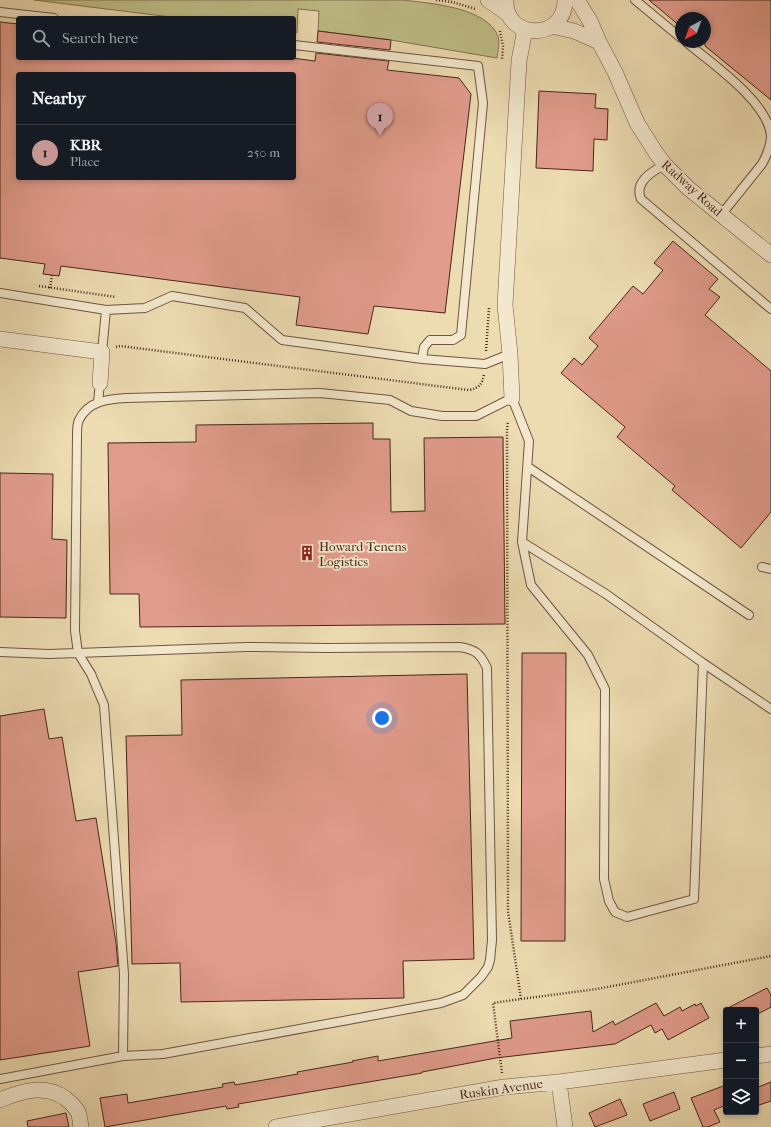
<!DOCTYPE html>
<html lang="en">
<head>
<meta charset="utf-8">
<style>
	:root { --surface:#171b24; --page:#242831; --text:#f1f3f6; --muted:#9ea1a6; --line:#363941; --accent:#c59692 }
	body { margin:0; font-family:"IM FELL French Canon",serif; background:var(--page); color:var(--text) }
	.controls { position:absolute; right:12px; bottom:12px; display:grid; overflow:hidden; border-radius:4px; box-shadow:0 2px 6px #0003 }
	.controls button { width:36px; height:36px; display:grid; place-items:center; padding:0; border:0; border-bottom:1px solid var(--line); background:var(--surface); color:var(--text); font:20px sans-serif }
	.compass { position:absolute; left:675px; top:12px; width:36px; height:36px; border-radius:50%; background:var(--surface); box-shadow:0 2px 6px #0003; rotate:221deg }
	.you { position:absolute; left:382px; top:718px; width:14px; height:14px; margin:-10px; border:3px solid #fff; border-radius:50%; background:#1a73e8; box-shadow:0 0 0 6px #1a73e833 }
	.badge { display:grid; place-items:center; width:26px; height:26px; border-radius:50%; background:var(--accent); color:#111; font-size:13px; font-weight:700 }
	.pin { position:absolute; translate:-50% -33px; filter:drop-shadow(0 1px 2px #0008) }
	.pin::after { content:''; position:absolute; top:21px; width:14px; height:12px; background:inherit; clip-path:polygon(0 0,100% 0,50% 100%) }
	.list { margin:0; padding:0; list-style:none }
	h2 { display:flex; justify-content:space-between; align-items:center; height:52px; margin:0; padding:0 16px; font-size:17px }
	h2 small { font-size:13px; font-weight:400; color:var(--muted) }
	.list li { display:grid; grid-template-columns:26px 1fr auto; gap:12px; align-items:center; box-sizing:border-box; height:56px; padding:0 16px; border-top:1px solid var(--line) }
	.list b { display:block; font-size:15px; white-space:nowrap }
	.list p { margin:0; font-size:13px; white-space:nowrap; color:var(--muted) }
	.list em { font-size:13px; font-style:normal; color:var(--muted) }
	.icon { flex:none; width:22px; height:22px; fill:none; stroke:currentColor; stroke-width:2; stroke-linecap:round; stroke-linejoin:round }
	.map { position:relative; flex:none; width:771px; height:1127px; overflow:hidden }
	.search { position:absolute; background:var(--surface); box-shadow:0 2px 6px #0003; left:16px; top:16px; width:280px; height:44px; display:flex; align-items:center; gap:10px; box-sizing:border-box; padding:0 14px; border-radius:4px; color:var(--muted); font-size:15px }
	.panel { position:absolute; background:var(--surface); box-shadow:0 2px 6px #0003; left:16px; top:72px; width:280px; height:108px; border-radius:4px }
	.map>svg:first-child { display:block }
	.green { fill:#bfbe88; stroke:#837250 }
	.building { fill:#e19c8c; stroke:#472619; fill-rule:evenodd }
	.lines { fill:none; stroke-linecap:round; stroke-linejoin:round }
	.lane-casing { stroke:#70543f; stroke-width:10 }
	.street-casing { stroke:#70543f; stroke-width:16 }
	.path { stroke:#472619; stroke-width:2.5; stroke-dasharray:1 2; stroke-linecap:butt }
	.lane { stroke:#f3e8cd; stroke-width:8 }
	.street { stroke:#f3e8cd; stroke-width:15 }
	.labels { text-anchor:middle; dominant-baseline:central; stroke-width:3.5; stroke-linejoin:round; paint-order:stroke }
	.street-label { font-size:13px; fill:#472619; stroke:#f3e8cd }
	.poi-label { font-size:13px; fill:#472619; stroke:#f3e8cd; text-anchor:start }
</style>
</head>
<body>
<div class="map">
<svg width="771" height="1127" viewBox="0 0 771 1127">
	<rect width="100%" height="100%" fill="#eddcb2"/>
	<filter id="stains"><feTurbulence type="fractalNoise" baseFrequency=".005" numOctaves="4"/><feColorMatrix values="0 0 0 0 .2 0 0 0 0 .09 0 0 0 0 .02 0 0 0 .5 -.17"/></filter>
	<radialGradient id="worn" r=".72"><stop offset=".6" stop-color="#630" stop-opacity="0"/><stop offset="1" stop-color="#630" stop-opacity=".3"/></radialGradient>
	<path class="green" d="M34,0H402C429,3 486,7 498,36C500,42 498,51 497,58L391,40L318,31L319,11L298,9L297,33L294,32V18H179Z"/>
	<path class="building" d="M649,0H771V100L705,46V18H681V27Z
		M0,22L18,24V58H292L315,61L316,53L389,61L387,70L459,78L471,94L445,313L374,306L368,334L296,325L300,297L61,266L59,276L43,274L45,264L0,258ZM18,74H294V178H18Z
		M318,31L391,40L390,50L317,42Z
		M539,91L596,94L595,108L608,109L607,140L594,139L593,171L536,168Z
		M673,241L718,279L709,289L720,297L705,315L771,371V512L741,548L672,490L675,486L617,437L625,427L561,373L574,358L582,365L598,346L589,338L633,286L643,294L663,270L654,263Z
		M373,423V439H390L391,512L425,511L424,438L503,437L505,624L140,627L139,594H110L108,443L196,442V425Z
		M0,473L53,474L52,539L67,540L66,618L0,617Z
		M522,653H566L565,941H521Z
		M467,674L474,959L403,961L404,998L181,1002L180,963L132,964L126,736L182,735L181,680Z
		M44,709L49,739L62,737L76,821L96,818L116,943L118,966L78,972L90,1046L0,1060V716Z
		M767,988L771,995V1007L756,1015V1010H724Z
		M656,1003L664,1016L680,1007L682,1011L695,1004L696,1006L701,1003L709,1018L668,1040L662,1029L655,1033L651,1025L615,1044L496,1058L422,1072V1073L238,1104L239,1107L227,1109L226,1106L105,1127L100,1098L127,1094L128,1103L223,1087L222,1084L234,1082L235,1085L298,1074L297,1072L353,1062L352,1061L378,1056V1061L512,1038L510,1021L591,1011L593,1032L613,1021L615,1025Z
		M771,1082V1101L756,1106V1088Z
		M726,1085V1105L714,1110L720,1122L708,1127H703L691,1098Z
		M674,1092L680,1109L650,1121L643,1104Z
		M620,1099L627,1115L595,1127L589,1113Z
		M66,1113L69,1127H28L27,1121Z"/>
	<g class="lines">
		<g class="lane-casing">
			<path id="lane" d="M635,0L681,38
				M0,12L54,18
				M686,42C711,63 767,101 771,135C771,146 767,155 762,164L721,215
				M294,45L478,66L483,103L461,335L453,340H430L424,347L422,359
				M665,165C652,171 634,182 641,199L771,309
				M0,293L106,310L145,308L172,296L245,308L282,340L422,359L485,364L510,354
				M102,352L106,310
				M98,402L100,383
				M528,467L749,615
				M762,567L771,569
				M0,652L49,654L247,647L327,648L460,647C476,650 480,653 487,668L492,940L490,960L488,967L481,977L463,995L441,1003L163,1054L123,1056L0,1079
				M703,663L771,709
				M123,1056L124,974L104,705L91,674L78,653L75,631L77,435C77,431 77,424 79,420C88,401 108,399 126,398L320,393L390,400L411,411L442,416H476L512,398L529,441L522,542L531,585L588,655L605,689L604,879L609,901L615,912L627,917L694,899L703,663L606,594L522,542"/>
		</g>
		<g class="street-casing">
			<path id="street" d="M488,0L508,14
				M506,0C504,40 565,42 565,0
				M577,0L590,21L599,42L615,72L637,123L656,153L665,165L688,188L771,255
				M552,26L574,31L599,42
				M0,339L102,352L100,383
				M512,398L510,354L505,305L519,61L525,29
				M756,1056L771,1054
				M559,1082L565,1127
				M0,1100C21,1091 45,1084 65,1098C70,1102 75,1106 78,1112C80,1116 80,1122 81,1127
				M276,1127L504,1087L559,1082L726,1060"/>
		</g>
		<path class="path" d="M436,0L452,2L476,9
			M500,31L503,46L502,60
			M39,286L116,297
			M50,288L52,275
			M116,347L120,346L469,390C479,388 482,385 484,374
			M486,351L489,308
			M521,999L597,989L771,956
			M502,1073L493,1003L521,999L508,911L507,430L508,421"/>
		<use href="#lane" class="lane"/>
		<use href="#street" class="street"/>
	</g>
	<defs>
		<g id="building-bare" transform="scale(1.2)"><path d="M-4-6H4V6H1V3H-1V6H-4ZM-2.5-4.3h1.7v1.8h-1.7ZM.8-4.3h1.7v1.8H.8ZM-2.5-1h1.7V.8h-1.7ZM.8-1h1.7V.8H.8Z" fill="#8f2418" stroke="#f3e8cd" stroke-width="2.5" paint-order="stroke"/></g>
	</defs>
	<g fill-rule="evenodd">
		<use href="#building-bare" x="307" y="553"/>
	</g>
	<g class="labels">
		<g class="street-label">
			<text transform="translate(692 188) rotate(42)">Radway Road</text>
			<text transform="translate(501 1089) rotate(-8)">Ruskin Avenue</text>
		</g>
		<g class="poi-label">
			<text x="319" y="546">Howard Tenens<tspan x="319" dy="15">Logistics</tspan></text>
		</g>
	</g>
	<rect width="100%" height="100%" filter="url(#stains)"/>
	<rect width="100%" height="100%" fill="url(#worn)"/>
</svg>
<div class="controls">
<button>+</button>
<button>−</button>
<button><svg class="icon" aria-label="layers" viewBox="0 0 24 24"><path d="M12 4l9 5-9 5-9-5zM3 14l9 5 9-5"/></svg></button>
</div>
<svg class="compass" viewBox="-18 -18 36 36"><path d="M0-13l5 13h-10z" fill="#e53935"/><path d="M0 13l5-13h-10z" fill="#9ea1a6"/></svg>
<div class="you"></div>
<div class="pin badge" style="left:380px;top:136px">1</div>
<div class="search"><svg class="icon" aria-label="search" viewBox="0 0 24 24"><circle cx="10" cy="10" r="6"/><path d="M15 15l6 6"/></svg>Search here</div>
<section class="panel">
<h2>Nearby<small></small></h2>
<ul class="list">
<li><span class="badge">1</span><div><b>KBR</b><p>Place</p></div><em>250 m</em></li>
</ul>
</section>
</div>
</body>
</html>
